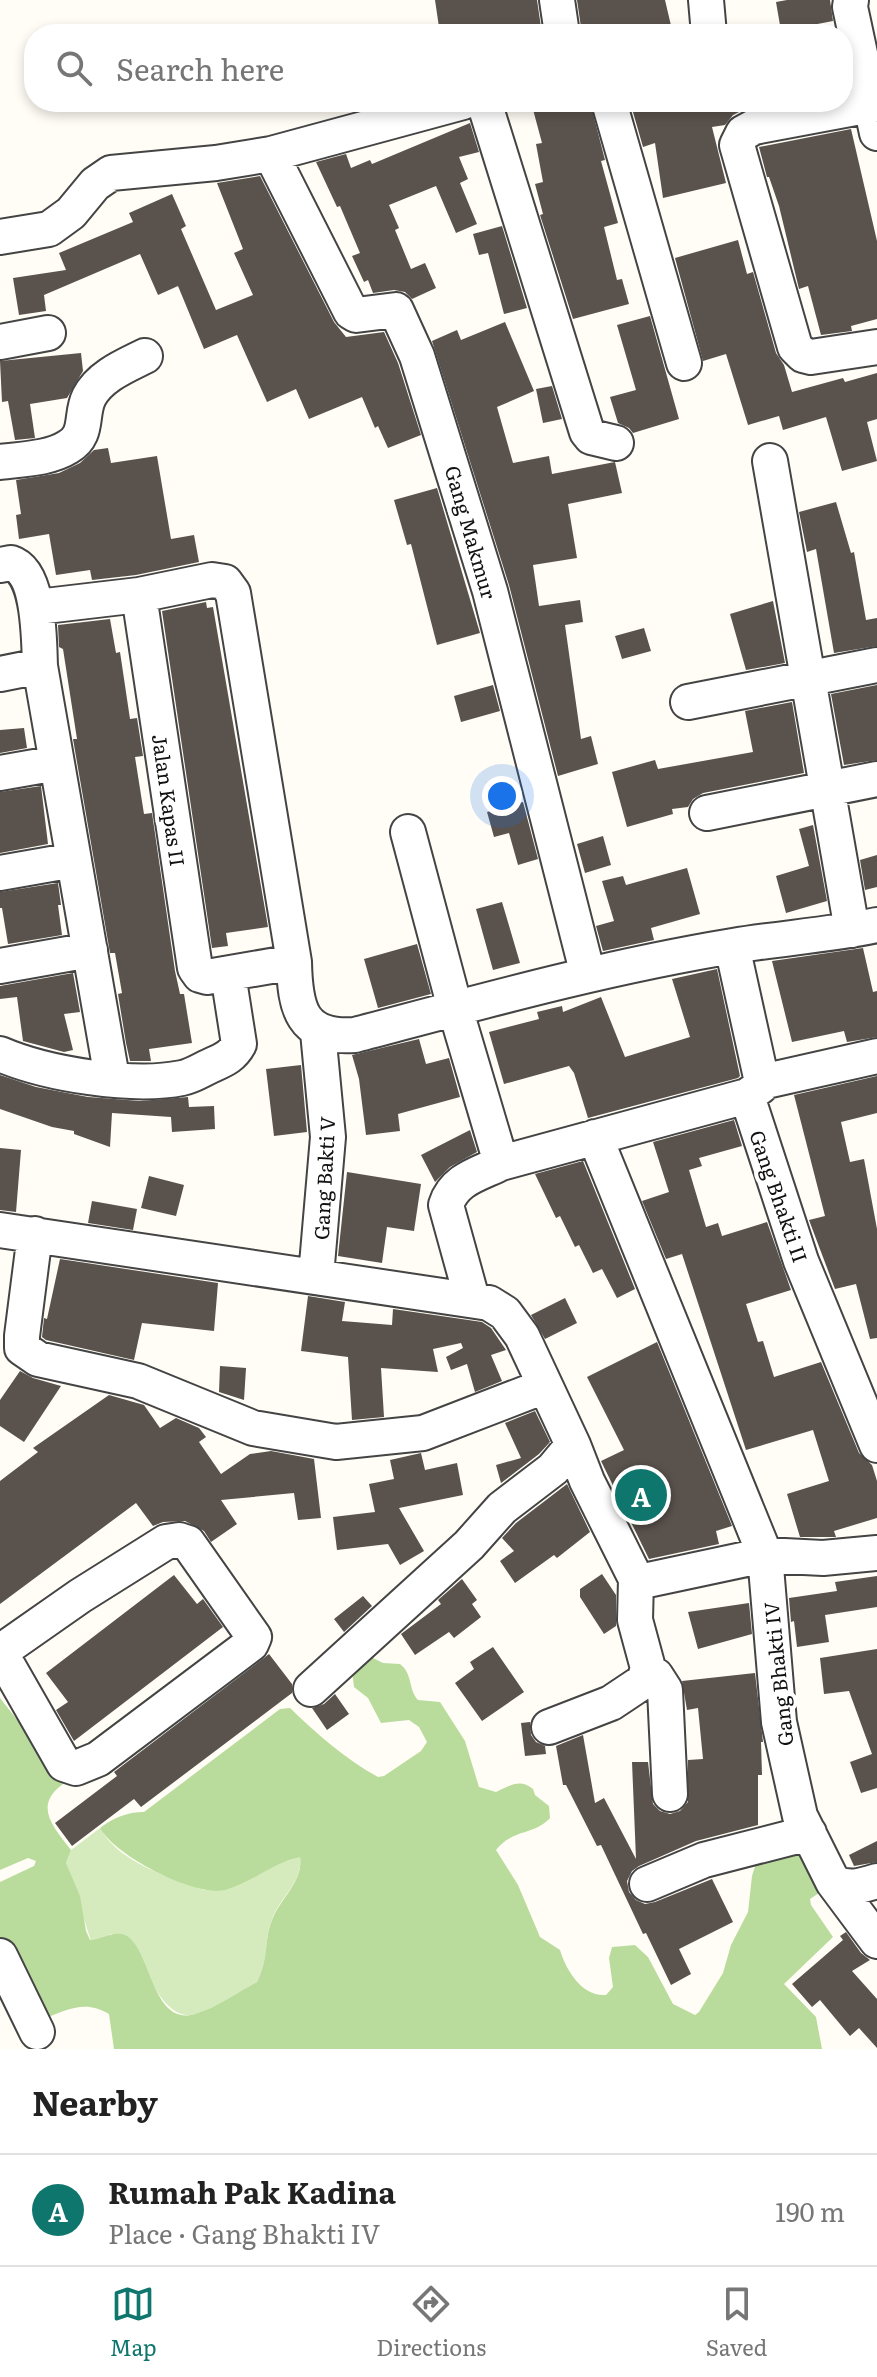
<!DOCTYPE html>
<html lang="en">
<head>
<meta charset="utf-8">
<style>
	:root { --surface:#fff; --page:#f6f6f6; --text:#222; --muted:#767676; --line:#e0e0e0; --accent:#0f766e }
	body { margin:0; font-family:Literata,serif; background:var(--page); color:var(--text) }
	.you { position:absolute; left:502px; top:796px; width:28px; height:28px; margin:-20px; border:6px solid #fff; border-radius:50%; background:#1a73e8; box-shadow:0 0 0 12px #1a73e833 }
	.badge { display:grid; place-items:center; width:52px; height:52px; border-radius:50%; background:var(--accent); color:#fff; font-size:26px; font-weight:700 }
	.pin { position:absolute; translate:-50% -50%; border:4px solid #fff; box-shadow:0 2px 8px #0006 }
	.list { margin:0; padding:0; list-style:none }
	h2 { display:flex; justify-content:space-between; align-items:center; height:104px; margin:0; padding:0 32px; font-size:34px }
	h2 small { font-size:26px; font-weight:400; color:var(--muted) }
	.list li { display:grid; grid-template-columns:52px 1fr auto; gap:24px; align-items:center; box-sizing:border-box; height:112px; padding:0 32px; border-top:2px solid var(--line) }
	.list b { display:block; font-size:30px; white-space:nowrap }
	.list p { margin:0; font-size:26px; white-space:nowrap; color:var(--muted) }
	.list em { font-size:26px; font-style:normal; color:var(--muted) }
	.icon { flex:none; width:44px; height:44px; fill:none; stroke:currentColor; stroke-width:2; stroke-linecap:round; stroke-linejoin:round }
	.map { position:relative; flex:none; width:877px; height:2049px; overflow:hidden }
	.search { position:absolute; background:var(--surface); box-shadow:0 4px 12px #0003; left:24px; right:24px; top:24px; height:88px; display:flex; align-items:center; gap:20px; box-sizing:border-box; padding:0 28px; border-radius:32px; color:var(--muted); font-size:30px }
	.sheet { height:216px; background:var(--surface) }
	nav { display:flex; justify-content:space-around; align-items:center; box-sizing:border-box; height:112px; border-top:2px solid var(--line); background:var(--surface); font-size:22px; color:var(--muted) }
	nav a { display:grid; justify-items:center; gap:4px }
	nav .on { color:var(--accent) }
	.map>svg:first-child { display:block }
	.green { fill:#d5ebbd }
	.forest { fill:#b9dc9c }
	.building { fill:#5a524d }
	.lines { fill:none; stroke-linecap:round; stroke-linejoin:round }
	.minor-casing { stroke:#444; stroke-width:38 }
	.minor { stroke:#fff; stroke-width:34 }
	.labels { text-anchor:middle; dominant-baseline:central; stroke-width:8; stroke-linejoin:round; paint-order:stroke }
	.street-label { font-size:20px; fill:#111; stroke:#fff }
</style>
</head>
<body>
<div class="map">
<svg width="877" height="2049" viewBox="0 0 877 2049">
	<rect width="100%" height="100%" fill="#fffdf5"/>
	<path class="green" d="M100,1828C119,1863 169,1877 204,1890L300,1856C304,1880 280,1898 272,1919C264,1940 269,1958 257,1982C238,1992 217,2007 196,2014C163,2024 143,1963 132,1940L111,1934L102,1939L91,1941L66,1863L71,1850Z"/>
	<path class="forest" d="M367,1655L383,1663L400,1664C413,1674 408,1689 418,1700L440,1702L465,1741L479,1787L496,1792C509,1786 520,1778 533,1789L535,1795L549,1806L550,1818C535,1835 512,1829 496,1850L518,1885L540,1937L560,1950C566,1970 582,1997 606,1995L613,1987L609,1958L612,1947L635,1945L648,1957L673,2004L695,2015L699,2012L723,1973L731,1945L748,1912L752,1876L757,1860L791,1841L825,1880L819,1893L810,1899L811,1905L833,1937L784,1984L816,2017L822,2049H114L109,2014C85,1999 66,2010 41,2020L0,1941V1882L34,1866L36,1861L28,1858L0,1870V1698L66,1782C32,1804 52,1826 71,1850L66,1863L80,1896L86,1931L90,1940C101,1940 110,1932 121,1934C151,1938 149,2028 195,2014C216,2008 238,1992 257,1982C269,1958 264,1940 272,1920C280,1899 304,1880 300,1857C274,1862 251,1883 225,1890C195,1897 115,1856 100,1828C113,1818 127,1812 144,1812L280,1709L290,1708C317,1734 345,1759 378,1777L384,1776L421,1751L427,1742L419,1727L409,1720L381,1723L368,1698L354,1687L352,1670Z"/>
	<path class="building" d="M435,0H537L542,34H440Z
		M577,0H665L673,34H582Z
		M787,0H830L833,21L781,31L776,2Z
		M531,102H590L605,160L601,161L618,223L604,227L617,280L622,279L629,304L573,319L540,215L543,214L535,184L543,182L536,144L542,143Z
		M638,102H779L745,109L733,115L725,125L712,127L726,183L663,198L655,143L643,147L631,105Z
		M470,123L479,152L459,157L468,179L460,183L477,224L456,233L436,186L389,205L399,228L395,230L411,269L425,263L436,288L412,299L405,292L394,290L373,293L368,280L364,282L352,256L360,253L340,206L337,207L316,162L346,154L351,168L370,160L372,164Z
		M851,129L877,241V319L851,326L852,331L821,335L808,286L799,289L779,206L769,177H767L759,147Z
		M260,176L334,322L346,337L384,332L398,363L421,435L388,448L378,426L375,428L362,397L309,419L296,389L267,402L237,335L204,349L178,286L158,295L140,254L44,295L46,311L19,315L13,278L66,270L59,253L133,222L129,213L172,194L186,226L181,229L216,310L253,295L234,253L243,249L217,183Z
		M502,226L527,308L504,314L488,253L479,255L473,234Z
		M738,240L747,274L753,272L776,353L784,365L792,392L843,378L845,382L877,373V419L867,422L877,461L842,471L826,417L783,430L779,416L748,425L726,354L703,361L675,258Z
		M650,316L679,419L633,433L629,428L618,423L610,397L636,390L617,325Z
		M505,322L534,391L497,407L513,463L549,456L552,474L615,462L622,493L568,504L577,558L533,565L539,606L580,600L583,622L565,625L581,739L591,736L598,764L558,776L509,585L432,341L457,330L461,340Z
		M81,353L83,371L67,398L30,404L35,438L15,440L8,401L2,402L0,361Z
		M552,386L562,419L543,423L536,389Z
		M108,448L111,463L157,456L171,539L194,535L199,562L136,575L92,580L90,570L56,575L49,534L19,539L16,515L21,514L16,480L59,473L80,463L94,450Z
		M437,488L480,633L437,645L411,544L407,545L394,500Z
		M836,502L851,553L854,552L866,620L877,618V646L834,653L816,549L807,552L799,512Z
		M773,601L785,663L746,670L730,614Z
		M206,602L207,608L213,607L268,927L226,933L228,946L212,948L162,611Z
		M110,619L116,653L120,652L130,719L137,718L143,756L135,757L144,814L152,813L175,971L180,994H184L192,1043L149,1049L151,1061H130L126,1043L118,994L122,993L115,953H110L73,739H77L63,649L59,647L58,625Z
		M644,628L651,651L622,659L615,636Z
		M493,685L500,711L461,722L454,696Z
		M877,685V760L844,765L831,694Z
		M792,702L804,773L703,793L693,799L688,807L672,809L673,814L627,827L612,772L655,760L658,769L753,752L745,711Z
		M24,728L27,748L0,753V730Z
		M41,786L48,844L0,853V792Z
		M523,802L538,859L518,865L509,833L494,837L487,812Z
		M813,825L827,901L786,913L776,876L809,866L799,829Z
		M603,836L611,865L585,873L577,844Z
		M877,855V887L865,890L860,860Z
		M687,868L700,914L651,928L654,940L603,951L596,926L614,921L602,881L623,876L626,885Z
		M58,883L61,905H58L62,935L8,944L2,908H0V892Z
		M502,902L520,963L493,970L476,909Z
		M417,944L431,994L378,1008L364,959Z
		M863,948L873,992L877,991V1037L847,1042L844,1031L792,1042L772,961Z
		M717,969L740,1076L738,1078L588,1118L574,1073L569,1066L504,1084L489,1032L539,1019L537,1012L562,1006L563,1012L601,997L625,1057L690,1037L672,979Z
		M73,973L80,1012L64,1014L73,1050L64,1052L23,1041L17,997L0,999V986Z
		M419,1039L426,1064L449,1058L460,1097L398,1114L400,1131L366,1135L359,1079L352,1055Z
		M301,1065L307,1132L274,1136L266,1069Z
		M0,1075L36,1087L88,1097L140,1101L188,1097L189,1107L214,1106L215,1129L172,1132L171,1117L112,1113L110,1147L74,1134V1131L52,1127L0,1109Z
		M877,1076V1113L841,1122L850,1162L864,1159L877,1229V1338L870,1339L856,1284L835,1289L809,1220L825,1216L794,1095Z
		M734,1120L742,1146L699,1158L702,1166L689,1170L706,1227L718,1223L722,1236L767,1222L791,1290L746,1304L758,1342L763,1341L774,1377L821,1362L859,1453L872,1465L877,1481V1518L834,1531L836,1537H800L787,1494L829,1481L813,1430L746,1450L682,1254L666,1259L642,1201L669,1192L653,1142Z
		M470,1130L477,1152L450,1167L435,1182L421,1155Z
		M0,1148L21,1150L16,1212L0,1210Z
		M583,1161L635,1289L617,1298L602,1269L593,1273L579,1245L575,1247L560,1216L556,1218L535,1174Z
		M347,1172L421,1184L414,1231L387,1227L382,1263L338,1256Z
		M149,1176L184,1185L176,1216L141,1208Z
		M92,1201L137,1209L133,1230L88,1223Z
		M60,1259L218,1283L214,1331L142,1323L134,1360L46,1340L42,1337L44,1318L47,1319Z
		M308,1296L345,1302L342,1321L392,1325L393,1309L482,1322L491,1328L506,1350L491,1355L502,1381L475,1392L467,1364L451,1370L446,1357L463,1348L461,1343L433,1349L438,1372L381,1368L384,1417L352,1420L348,1357L301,1351Z
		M565,1298L577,1323L545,1339L531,1315Z
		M657,1342L732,1526L716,1531L719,1544L649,1559L601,1461L624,1450L587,1377Z
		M220,1366L246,1368L244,1400L219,1392Z
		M20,1371L33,1378L61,1386L24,1442L0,1426V1400Z
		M109,1395L144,1405L160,1428L176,1418L199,1428L206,1437L199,1442L221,1474L250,1454L271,1451L314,1459L321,1518L298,1520L294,1493L221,1500L237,1524L211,1542L204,1531L185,1521L163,1522L153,1526L136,1503L0,1604V1481L38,1452L33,1448Z
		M535,1411L550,1442L539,1454L501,1483L496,1465L521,1458L505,1423Z
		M421,1453L425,1470L457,1463L463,1495L399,1508L424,1551L400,1565L388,1544L337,1550L333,1517L375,1512L369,1484L394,1479L390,1460Z
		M567,1484L590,1532L557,1558L554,1555L515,1583L500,1561L514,1551L502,1538L516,1523Z
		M602,1574L616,1595V1626L604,1634L580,1597V1589Z
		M174,1575L197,1604L203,1599L223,1627L74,1741L56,1710L68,1702L46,1673Z
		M877,1576V1607L825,1615L829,1642L797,1647L794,1621L791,1622L789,1598L837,1591L835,1582Z
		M462,1579L477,1600L472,1604L481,1617L454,1638L449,1632L415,1655L401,1634L441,1604L438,1600Z
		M363,1596L372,1606L344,1632L334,1619Z
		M749,1603L752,1634L698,1649L688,1612Z
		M493,1647L524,1692L482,1721L455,1683L474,1669L470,1662Z
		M877,1649V1788L861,1793L850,1762L872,1754L849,1691L824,1694L820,1658Z
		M269,1654L292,1684V1693L141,1807L134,1799L72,1846L55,1823L117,1776L114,1772Z
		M755,1673L763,1742H761L762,1775H758V1825L696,1841L639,1866L632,1871L627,1881L629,1892L636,1900L645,1904L655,1902L712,1879L733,1922L679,1949L691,1974L671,1985L646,1933L643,1934L601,1845L597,1846L566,1785H563L556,1746L583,1735L595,1803L604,1798L636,1859L632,1762H648L653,1804L660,1811L670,1814L680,1811L688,1802V1760L703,1759L698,1708L687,1710L682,1681Z
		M335,1694L349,1714L327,1730L312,1708L324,1704Z
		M530,1722L531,1735L536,1742L545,1746L546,1754L525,1756L521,1723Z
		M877,1841V1862L854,1866L849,1855Z
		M846,1932L861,1953L870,1960L852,1971L877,1999V2048L859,2028L850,2036L820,2000L812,2007L792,1984L843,1940L840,1936Z"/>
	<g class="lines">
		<g class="minor-casing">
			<path id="minor" d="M557,0L562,34
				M706,0L709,34
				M851,0L850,7L877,133
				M484,102L587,432L591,437L616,443
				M609,102L684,363
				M877,104L754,127L743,133L737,145L795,347L803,355L811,357L877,347
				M271,154L351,312L356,315L396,310L417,356L490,591L588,975
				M0,237L49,229L71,213L95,184L111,173L216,163L271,154L463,102
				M0,342L48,333
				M770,461L852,930
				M0,462C22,459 49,459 68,447C89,435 80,415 89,397C100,376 125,366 145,356
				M0,565L11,563C40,572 39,641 40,666L112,1078
				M139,595L195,968L200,975L207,977L294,962C295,1008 301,1039 355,1035C480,1002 605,967 733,946C781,938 830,935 877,925
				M37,607L139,595L212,580L225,582L233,593L294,962
				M0,674L40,666
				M688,702L877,665
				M0,773L57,763
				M707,813L877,779
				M408,832L455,1008L501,1163C479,1174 454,1179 446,1205L472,1299
				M0,873L74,860
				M0,966L90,950
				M0,1054C46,1074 133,1088 182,1078C192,1076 201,1070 210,1066C223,1060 232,1057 239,1044L228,974
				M762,1082L877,1056
				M747,1096L801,1261L877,1445
				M595,1137L765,1555L779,1722L800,1816L833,1882C849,1890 861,1886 877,1881
				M501,1163L747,1096L761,1086L762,1082L732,946
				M0,1230L489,1303L505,1313L522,1336L573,1445L587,1481L636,1579L648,1580L765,1555L823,1558L877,1553
				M35,1234L22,1336V1348L38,1359L138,1381L253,1428L336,1442L423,1433L545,1386
				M316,1276L328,1137L318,1032
				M0,1652L80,1596L166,1542L179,1540L188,1543L254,1637L251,1644L98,1759L76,1768L64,1764L0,1652
				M647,1675L656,1676L665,1690L670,1794
				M311,1689L469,1545L502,1508L553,1469L573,1445
				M549,1727L611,1703L644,1681L648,1668L635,1620L636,1579
				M833,1882L877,1941
				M647,1884L704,1860L809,1833
				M0,1956L37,2032"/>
		</g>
		<use href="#minor" class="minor"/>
	</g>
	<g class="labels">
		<g class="street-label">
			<text transform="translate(472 532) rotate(74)">Gang Makmur</text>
			<text transform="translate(170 800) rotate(82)">Jalan Kapas II</text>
			<text transform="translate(323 1178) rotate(-87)">Gang Bakti V</text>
			<text transform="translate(780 1196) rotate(71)">Gang Bhakti II</text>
			<text transform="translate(777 1674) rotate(-96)">Gang Bhakti IV</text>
		</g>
	</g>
</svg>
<div class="you"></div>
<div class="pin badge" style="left:641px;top:1495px">A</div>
<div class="search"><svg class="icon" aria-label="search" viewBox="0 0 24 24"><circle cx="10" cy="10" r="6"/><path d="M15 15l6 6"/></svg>Search here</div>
</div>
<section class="sheet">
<h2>Nearby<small></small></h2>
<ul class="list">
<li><span class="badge">A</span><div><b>Rumah Pak Kadina</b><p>Place · Gang Bhakti IV</p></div><em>190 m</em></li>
</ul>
</section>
<nav>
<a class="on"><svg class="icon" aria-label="map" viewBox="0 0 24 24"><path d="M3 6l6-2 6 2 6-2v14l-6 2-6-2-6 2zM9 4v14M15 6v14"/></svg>Map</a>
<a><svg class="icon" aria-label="directions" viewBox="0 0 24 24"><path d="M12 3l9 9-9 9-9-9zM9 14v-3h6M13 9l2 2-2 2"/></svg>Directions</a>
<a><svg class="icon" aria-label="saved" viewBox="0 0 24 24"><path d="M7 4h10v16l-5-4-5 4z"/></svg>Saved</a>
</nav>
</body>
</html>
